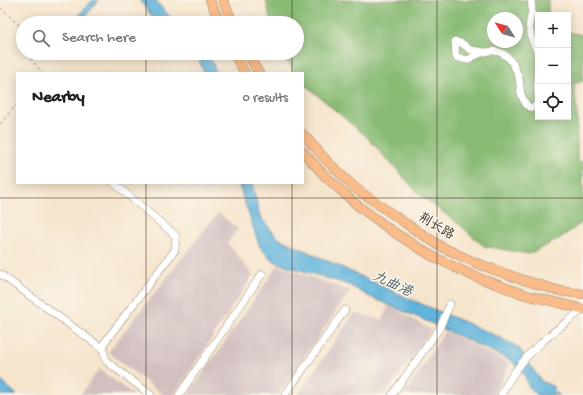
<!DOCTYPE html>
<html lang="en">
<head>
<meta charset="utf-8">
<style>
	:root { --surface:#fff; --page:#f6f6f6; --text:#222; --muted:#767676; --line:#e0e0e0 }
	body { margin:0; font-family:"Gochi Hand","LXGW WenKai TC",sans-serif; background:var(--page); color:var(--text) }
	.controls { position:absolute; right:12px; top:12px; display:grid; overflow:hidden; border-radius:0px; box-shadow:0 2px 10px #0003 }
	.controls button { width:36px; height:36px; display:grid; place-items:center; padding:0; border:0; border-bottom:1px solid var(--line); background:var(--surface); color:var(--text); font:20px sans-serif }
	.compass { position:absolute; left:487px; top:12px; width:36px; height:36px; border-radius:50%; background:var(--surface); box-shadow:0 2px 10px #0003; rotate:306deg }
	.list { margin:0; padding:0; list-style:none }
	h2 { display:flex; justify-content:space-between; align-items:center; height:52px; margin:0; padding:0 16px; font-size:17px }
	h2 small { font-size:13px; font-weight:400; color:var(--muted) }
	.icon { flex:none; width:22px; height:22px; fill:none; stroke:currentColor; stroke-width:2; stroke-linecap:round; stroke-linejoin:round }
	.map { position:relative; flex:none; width:583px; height:395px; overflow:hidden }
	.search { position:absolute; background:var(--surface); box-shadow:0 2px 10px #0003; left:16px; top:16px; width:288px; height:44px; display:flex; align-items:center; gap:10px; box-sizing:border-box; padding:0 14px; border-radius:22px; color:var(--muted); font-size:15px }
	.panel { position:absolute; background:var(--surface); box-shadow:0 2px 10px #0003; left:16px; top:72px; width:288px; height:112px; border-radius:0px }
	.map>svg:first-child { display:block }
	.industrial { fill:#d2bfc0 }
	.forest { fill:#89bb74; stroke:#627249; fill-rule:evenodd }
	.water { fill:#61b3dc; stroke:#4e6e7d }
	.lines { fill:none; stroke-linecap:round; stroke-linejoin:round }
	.minor-casing { stroke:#988876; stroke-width:8 }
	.major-casing { stroke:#988876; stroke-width:10 }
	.path { stroke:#988876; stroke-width:1; stroke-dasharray:3 3; stroke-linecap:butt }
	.minor { stroke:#fff; stroke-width:7 }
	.major { stroke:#f9bc8a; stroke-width:9 }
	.grid { fill:none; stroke:#3b2a1e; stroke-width:1; stroke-opacity:0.55 }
	.labels { text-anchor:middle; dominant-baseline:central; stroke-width:3; stroke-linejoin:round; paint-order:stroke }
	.street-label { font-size:13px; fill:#3b2a1e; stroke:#fbf7ec }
	.water-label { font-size:14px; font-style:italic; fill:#485a60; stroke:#fbf7ec }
</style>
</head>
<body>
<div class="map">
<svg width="583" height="395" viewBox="0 0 583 395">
	<rect width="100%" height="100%" fill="#fbf7ec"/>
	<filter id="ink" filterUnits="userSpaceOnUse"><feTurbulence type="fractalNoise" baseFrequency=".025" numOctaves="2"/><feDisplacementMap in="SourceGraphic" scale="8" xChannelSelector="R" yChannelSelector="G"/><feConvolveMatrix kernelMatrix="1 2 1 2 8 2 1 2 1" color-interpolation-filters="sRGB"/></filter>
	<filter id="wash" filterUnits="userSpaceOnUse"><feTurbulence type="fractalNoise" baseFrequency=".012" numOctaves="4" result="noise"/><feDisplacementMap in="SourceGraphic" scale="16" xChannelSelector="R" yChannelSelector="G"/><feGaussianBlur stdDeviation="0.9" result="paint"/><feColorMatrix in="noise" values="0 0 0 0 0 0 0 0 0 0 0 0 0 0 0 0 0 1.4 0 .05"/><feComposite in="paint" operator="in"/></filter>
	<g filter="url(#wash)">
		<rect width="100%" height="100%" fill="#f6e5cd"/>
		<path class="industrial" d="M218,213L238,229L227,243L253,275L174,395H163L108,352Z
			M278,265L350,291L278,395H188Z
			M389,305L431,330L385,395H298L354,313L382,320Z
			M445,331L510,364L493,395H404Z
			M99,369L134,395H80Z"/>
		<path class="forest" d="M266,0H548V15H538V117H568V32L583,35V81L574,84L577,112V161L583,162V222L557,240L529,254L484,246L459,224L420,195L366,136L303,83V73H295L282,53H297V23H271ZM493,18H517V42H493Z"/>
		<path class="water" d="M93,0H99L88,13L85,20L83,23H73C80,16 85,6 93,0Z
			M139,0H156L160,6L176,23H158Z
			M193,53H204L212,61L216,73H204L199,60Z
			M238,183H252L260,217L278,238L410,299L499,337L519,348L541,381L554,387V392L560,395H537L529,387L524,374L510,360L424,320L368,296L349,285L278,263L269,257L260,247Z
			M0,380L17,395H0Z"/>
	</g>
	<g filter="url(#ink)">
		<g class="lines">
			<g class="minor-casing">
				<path id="minor" d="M531,0L532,8L529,26L530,31L532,40L538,54
					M485,52L470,50L463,44L455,41L456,57L467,60C483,51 501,44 513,64C515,69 518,73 519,78C520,84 520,89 521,94C524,102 531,116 538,101
					M538,80L537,89L538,95
					M0,274L103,349L106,361L151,395
					M103,349L104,343L175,250L176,236L114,183
					M179,395L262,274
					M285,395L345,310
					M392,395L439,329L450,304
					M501,395C510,376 524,358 540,344C553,331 569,321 583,309"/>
			</g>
			<g class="major-casing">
				<path id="major" d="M210,0L220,23
					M223,0L233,23
					M233,53L245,73
					M247,53L259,73
					M303,134L327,161L355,188L405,223L440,246L476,263L517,278L560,291L583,294
					M303,152L325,176L357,205L392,231L430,255L473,276L526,295L583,309"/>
			</g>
			<path class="path" d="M0,7L23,29
				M29,53L28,55L42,73
				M0,124L17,104"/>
			<use href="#minor" class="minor"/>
			<use href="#major" class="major"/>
		</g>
	</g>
	<path class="grid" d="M146,0V23M292,0V23M437,0V395M146,53V73M292,53V73M146,183V395M292,183V395M0,198H583"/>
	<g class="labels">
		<g class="street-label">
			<text transform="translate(436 227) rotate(31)">荆长路</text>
		</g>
		<g class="water-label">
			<text transform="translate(392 285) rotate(25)">九曲港</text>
		</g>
	</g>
</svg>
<div class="controls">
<button>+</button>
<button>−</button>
<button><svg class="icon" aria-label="locate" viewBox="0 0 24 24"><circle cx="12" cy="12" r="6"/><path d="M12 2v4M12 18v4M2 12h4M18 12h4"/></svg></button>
</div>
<svg class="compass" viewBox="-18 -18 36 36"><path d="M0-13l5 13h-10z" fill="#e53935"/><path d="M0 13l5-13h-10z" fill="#767676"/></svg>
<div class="search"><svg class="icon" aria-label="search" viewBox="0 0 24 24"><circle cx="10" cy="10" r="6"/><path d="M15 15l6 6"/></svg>Search here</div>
<section class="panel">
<h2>Nearby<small>0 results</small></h2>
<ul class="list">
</ul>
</section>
</div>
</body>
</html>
